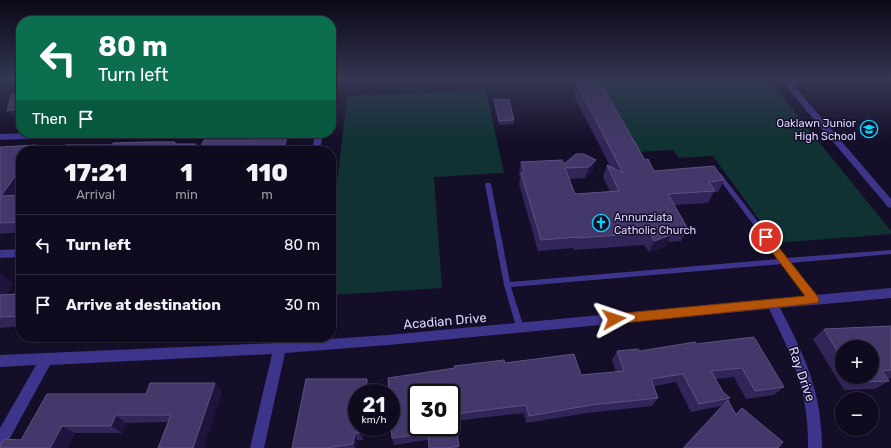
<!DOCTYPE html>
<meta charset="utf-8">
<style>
body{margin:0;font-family:Rubik,sans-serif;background:#1d182b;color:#f1f3f6;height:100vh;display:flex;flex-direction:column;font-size:15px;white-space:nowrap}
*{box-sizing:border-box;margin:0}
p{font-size:13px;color:#9b9aa4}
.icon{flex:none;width:22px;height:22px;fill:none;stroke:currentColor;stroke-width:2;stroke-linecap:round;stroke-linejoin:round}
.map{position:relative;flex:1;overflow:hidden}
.details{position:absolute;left:16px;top:146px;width:320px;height:196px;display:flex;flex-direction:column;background:#0f0a1e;border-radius:16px;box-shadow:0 1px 3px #0004,0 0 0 1px #2f2b3c}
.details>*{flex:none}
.banner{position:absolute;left:16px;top:16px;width:320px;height:122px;border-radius:16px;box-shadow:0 1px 3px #0004,0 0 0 1px #2f2b3c;background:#0b6e4f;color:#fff;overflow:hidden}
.controls{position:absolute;left:835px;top:340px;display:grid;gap:8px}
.controls a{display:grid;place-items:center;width:44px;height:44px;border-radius:50%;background:#0f0a1e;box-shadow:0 1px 3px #0004,0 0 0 1px #2f2b3c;font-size:20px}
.speed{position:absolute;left:348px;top:384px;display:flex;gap:8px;font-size:20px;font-weight:700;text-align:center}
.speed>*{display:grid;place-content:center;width:52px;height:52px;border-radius:50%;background:#0f0a1e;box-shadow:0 1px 3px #0004,0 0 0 1px #2f2b3c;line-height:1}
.speed small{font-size:10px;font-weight:400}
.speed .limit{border:2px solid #111;border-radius:6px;background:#fff;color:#111}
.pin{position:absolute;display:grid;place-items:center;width:34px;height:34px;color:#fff;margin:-17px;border:2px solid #fff;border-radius:50%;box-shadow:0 1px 4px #0007}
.me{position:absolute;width:44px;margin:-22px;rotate:85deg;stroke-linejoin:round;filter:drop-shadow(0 0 3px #0008)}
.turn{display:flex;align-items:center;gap:14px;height:84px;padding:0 16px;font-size:18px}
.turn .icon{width:52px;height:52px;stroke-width:2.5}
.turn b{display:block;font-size:28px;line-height:34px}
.then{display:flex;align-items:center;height:38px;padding:0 16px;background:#0003;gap:8px;font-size:15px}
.eta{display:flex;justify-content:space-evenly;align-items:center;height:68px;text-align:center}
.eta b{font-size:24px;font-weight:800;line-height:28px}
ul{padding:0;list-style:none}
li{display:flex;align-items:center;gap:12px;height:60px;padding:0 16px;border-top:1px solid #2f2b3c}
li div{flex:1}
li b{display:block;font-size:15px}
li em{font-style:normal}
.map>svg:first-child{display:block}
.green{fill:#103233}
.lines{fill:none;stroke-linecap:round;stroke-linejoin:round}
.lane{fill:#3d358b;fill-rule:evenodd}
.street{fill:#3d358b;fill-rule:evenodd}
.wall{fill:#322558;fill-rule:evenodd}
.shaded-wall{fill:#1e143d}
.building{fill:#44386a;stroke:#5c5181;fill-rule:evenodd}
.route{fill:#b45309;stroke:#753606}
.labels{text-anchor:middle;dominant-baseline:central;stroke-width:3;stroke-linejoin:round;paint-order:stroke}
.poi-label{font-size:11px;fill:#dcd5ff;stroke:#140e28;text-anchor:end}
.near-street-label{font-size:13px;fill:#dcd5ff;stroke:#140e28}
</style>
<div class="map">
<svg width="891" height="448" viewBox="0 0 891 448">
<rect width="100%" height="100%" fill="#140e28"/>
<g class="green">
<path d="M686,79H768L891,231V234L776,243L713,156L679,158L673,150L633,152L594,82Z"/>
<path d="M486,90L504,173L434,177L442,288L331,295V237L347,96Z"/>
</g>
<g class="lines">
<g class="lane">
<path d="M806,79H837L835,80L786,82L784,81L786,80Z"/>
<path d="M719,173L721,174L786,258L891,250V254L790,263L816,298L817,300L816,302L814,303L812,302L783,264L511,287L524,328L523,330L520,331L517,330L504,285L485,184L486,183H490L491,184L510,282L779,259L717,176L716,175L717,174Z"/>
</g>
<g class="street">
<path d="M780,79H788L891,199V208L888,207Z"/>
<path d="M32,133H95L91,136L0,140V134Z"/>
<path d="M315,133H323L320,151H312Z"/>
<path d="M21,249V257L0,258V250Z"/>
<path d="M891,288V298L780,308C805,356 822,393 822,448H808C809,393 793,357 769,309L388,345L285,353L264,448H250L272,354L50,365L5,447L0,448V428L36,365L0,367V355L252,344L275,343L276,337H288L287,342L388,335Z"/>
</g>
</g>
<g class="wall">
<path d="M585,79H598L645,160L654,171L724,180L718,192H714L708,203L674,205L688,229L681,241L668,242L665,247L649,252L644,245L574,250L573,248L538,251L519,184L520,178L519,174L521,162L564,164L584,154L593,171L585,178L569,179L575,194L610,192L603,177L607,165L610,166L573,94L576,82H585Z"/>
<path d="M494,99L514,120V124L499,125L494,103Z"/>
<path d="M175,142L176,144L199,150L289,147L288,151H21V190L17,195H21V232L0,234V147L41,150Z"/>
<path d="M0,274L13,284L6,295L17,294L21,288V326L0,328Z"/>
<path d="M891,326V378L887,379L889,381L875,389L844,390L813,339L824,329ZM842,347L872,377H842Z"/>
<path d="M696,344L784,387L774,395L746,399L734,377L716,379L723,392L730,398L728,401L735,414L742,408L778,448H682L721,406L691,412L676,382L654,386L658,398L652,406L587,413L526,423L524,413L455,421L459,448H429L428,440L394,445L392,438L454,368V366L505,363L581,375L616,372L612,360L617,351H640Z"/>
<path d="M370,388L357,427H365L363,440H357L356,448H292Z"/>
<path d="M222,392L168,422L126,423L122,433H75L67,448H0L146,394Z"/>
</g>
<g class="shaded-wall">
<path d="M21,108V116L12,118L7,111Z"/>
<path d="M287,137L289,147L288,151H282Z"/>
<path d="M196,144L199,151H192Z"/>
<path d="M36,145L41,151H32Z"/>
<path d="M596,160L593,171L585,178L589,167Z"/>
<path d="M18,172L21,175V190L10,206L1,196Z"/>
<path d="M671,235L665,247L649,252L654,241Z"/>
<path d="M2,274L13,284L0,303V277Z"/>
<path d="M367,379L370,388L369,393H366Z"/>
<path d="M215,383L222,392L204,448H193Z"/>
<path d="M116,415L126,423L122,433L111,426Z"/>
<path d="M62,426L75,433L67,448H50Z"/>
<path d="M361,427H365L363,440L360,433Z"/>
<path d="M355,433L357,440L356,448H355L353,444Z"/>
</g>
<g class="building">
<path d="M586,79H598L645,160L648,159L654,171L714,166L724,180L709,182L715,191L668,194L688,229L669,231L671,235L654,241L650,233L577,238V237L541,240L521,173L524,172L521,162L562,160L564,164L576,154H584L596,160L589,167L565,168L575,194L619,191L607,165L623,173L576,82H587Z"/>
<path d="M21,93V108L7,111L11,95Z"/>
<path d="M494,99H509L514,120L499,121Z"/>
<path d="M252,137H287L282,151H199L204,140H251Z"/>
<path d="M148,142H175L174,144H196L192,151H21V171L18,172L1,196L21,195V222L0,223V147L36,145L32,151L63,148L65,145H112L113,143Z"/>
<path d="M21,288V316L0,317V295L17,294Z"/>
<path d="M891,326V370L882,371L889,381L856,382L853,377H872V347H842V359L824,329Z"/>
<path d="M754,337L784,387L755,391L742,368L711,371L723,392L730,398L699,404L683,374L651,379L658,398L591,405L529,416L526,405L454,414L459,446L448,448H429L428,433L392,438L391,424V393H389L388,378L455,368L454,366L504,360L505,363L574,354L581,375L624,371L617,351L638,349L640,351L695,342L696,344ZM417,393H451V427H417Z"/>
<path d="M306,379H367L366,393H357V427H361L360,433H355L353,444L327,448H292Z"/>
<path d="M150,383H215L193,448H158L171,415H116L111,426H62L50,448H0V446L4,439L21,440L47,394H146Z"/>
<path d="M728,400L736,415L742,408L783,442L778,448H684Z"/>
</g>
<linearGradient id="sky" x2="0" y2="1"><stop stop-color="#0b0816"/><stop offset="0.56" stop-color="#343653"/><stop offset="1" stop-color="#343653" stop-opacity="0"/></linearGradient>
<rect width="891" height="142" fill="url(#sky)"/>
<path class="route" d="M766,234L769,235L818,297L819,300L818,303L614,324L611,322L609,319L611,316L614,314L805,296L763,240V235Z"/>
<defs>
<symbol id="school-ring" viewBox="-11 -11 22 22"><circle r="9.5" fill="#140e28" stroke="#01d6ff" stroke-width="1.5"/><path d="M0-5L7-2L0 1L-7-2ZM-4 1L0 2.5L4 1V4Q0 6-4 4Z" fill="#01d6ff"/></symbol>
<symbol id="church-ring" viewBox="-11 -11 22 22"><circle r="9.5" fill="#140e28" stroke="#01d6ff" stroke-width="1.5"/><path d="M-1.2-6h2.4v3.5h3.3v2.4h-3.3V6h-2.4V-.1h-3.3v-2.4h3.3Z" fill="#01d6ff"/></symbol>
</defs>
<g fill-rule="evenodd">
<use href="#school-ring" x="859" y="119" width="20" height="20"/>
<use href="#church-ring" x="591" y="213" width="20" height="20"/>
</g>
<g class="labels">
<g class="poi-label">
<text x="856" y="123">Oaklawn Junior<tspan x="856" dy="13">High School</tspan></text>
<text x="614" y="217" text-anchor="start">Annunziata<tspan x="614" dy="13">Catholic Church</tspan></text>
</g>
<g class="near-street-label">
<text transform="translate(445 321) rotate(-5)">Acadian Drive</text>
<text transform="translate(802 374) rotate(71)">Ray Drive</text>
</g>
</g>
</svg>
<div class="controls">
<a>+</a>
<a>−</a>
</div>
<div class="speed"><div>21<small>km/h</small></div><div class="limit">30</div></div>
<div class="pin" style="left:766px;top:237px;background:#d93025"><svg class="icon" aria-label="arrive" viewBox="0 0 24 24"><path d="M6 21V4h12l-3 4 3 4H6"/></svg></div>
<svg class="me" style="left:614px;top:319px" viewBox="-20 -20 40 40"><path d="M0-17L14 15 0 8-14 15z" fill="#b45309" stroke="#fff" stroke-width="4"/></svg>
<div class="banner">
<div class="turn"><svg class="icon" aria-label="left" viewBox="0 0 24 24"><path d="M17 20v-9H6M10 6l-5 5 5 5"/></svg><div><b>80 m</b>Turn left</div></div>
<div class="then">Then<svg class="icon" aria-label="arrive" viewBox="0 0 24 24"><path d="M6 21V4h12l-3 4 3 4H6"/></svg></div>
</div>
<section class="details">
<div class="eta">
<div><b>17:21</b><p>Arrival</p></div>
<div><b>1</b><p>min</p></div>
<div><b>110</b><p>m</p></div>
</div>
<ul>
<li><svg class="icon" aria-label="left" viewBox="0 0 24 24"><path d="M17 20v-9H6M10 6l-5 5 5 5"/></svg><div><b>Turn left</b></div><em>80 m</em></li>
<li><svg class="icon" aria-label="arrive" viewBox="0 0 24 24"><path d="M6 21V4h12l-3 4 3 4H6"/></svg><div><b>Arrive at destination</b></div><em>30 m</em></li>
</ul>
</section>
</div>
